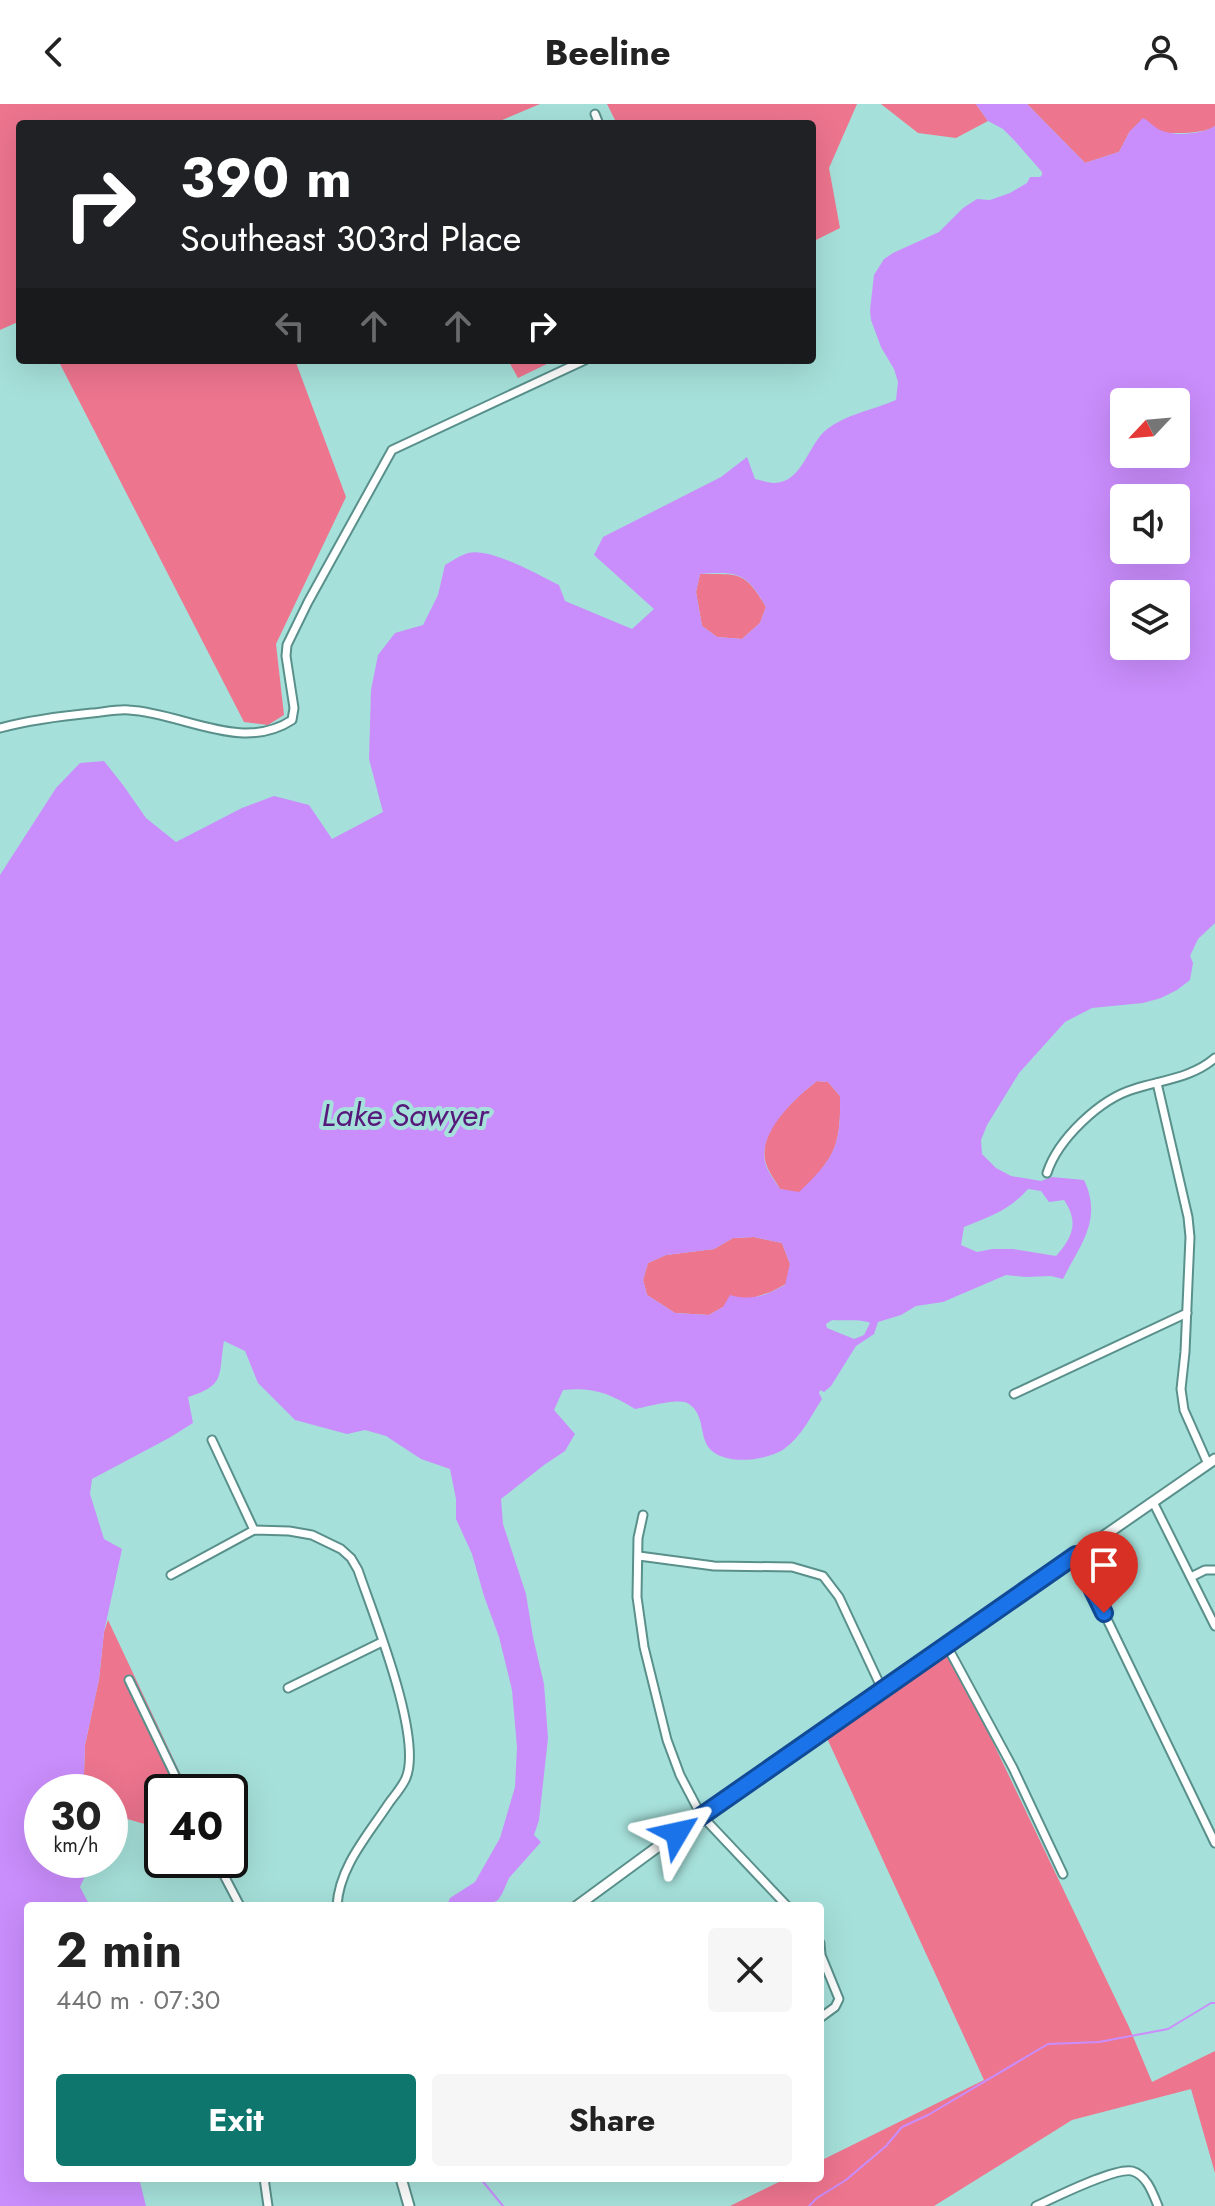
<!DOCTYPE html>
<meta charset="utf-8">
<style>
body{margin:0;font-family:Jost,sans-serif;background:#f6f6f6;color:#222;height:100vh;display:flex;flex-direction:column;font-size:30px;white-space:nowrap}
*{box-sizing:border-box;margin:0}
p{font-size:26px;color:#767676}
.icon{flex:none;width:44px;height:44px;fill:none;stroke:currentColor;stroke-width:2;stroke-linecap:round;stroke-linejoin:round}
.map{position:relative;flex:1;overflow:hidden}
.panel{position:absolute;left:24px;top:1798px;width:800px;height:280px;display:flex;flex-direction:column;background:#fff;border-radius:8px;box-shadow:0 8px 32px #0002}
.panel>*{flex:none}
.guide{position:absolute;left:16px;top:16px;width:800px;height:244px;border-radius:8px;box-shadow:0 8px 32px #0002;background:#202124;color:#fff;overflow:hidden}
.needle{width:52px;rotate:244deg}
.tools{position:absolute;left:1110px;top:284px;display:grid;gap:16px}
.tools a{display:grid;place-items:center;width:80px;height:80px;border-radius:8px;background:#fff;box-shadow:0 8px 32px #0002;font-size:40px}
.speed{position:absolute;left:24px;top:1670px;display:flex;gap:16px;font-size:40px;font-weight:700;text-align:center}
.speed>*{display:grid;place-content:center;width:104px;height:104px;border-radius:50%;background:#fff;box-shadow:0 8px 32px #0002;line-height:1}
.speed small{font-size:20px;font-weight:400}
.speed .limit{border:4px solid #111;border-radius:12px;background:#fff;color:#111}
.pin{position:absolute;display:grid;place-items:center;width:68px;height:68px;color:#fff;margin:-82px -34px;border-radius:50% 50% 50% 0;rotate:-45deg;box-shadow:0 0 8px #0007}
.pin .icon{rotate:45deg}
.me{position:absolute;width:88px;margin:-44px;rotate:54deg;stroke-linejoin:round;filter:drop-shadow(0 0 6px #0008)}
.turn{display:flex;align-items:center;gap:28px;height:168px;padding:0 32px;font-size:36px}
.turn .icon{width:104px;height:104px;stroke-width:2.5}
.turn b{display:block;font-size:56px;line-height:68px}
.lanes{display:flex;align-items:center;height:76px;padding:0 32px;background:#0003;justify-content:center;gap:40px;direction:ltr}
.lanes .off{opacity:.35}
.round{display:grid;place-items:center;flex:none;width:84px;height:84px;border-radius:8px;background:#f6f6f6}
.overview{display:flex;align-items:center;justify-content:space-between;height:136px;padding:0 32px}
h1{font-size:48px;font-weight:700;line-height:60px}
.action{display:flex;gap:16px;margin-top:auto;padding:16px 32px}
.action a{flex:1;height:92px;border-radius:8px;background:#0f766e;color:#fff;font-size:32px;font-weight:700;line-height:92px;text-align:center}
.action a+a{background:#f6f6f6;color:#222}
header{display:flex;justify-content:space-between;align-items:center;height:104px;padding:0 32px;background:#fff;font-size:36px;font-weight:700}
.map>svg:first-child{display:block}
.green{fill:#ed758e}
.water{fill:#ca8dfc;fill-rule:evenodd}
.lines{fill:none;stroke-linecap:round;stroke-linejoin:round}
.stream{stroke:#ca8dfc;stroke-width:2}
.minor-casing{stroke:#59908b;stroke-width:11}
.tertiary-casing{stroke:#59908b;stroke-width:13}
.minor{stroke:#fff;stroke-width:7}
.tertiary{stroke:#fff;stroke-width:9}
.route-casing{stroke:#114b97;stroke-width:20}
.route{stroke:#1a73e8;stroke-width:14}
.labels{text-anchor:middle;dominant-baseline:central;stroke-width:8;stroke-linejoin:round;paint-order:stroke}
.water-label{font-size:32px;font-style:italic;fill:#56197b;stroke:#a6e0da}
</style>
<header><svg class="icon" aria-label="back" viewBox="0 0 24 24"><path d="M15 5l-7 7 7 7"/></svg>Beeline<svg class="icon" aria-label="person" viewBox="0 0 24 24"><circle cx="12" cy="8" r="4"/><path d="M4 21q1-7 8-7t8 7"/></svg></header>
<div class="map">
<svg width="1215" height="2102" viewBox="0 0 1215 2102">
<rect width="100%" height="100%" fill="#a6e0da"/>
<g class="green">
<path d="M0,0H540L493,20H20V217L0,226Z"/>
<path d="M607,0H857L829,64L840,124L812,138V20H617Z"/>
<path d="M881,0H976L988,17L956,34L918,29Z"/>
<path d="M1027,0H1215V22C1198,34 1152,27 1130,27L1119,48L1085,59Z"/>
<path d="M58,256H295L346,393L276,540L284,611L268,621L244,618Z"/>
<path d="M508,256H555L518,274Z"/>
<path d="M700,470C740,470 745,467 766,503L760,519L742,535L717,533L702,522L696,488Z"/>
<path d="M817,977L828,978L840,992C841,1042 835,1054 799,1089L780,1085C775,1076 767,1066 765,1056C759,1026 796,993 817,977Z"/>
<path d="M754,1133L782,1139L790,1160L786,1180L771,1188L723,1203L709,1211L675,1209L647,1191L643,1176L648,1159L666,1151L714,1145L733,1134Z"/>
<path d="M108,1516L189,1688H162V1725L110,1710V1688H92L84,1670L85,1641L99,1575L104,1528Z"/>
<path d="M947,1542L1129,1923L1152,1978L1215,1947V2069L1191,1985L1072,2016L934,2102H730L787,2074H820V2057L984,1976L826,1632L882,1585Z"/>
</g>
<path class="water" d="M976,0H1027L1085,59L1119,48L1130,27L1143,14C1149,17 1155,24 1160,26C1175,33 1203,30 1215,22V819L1198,835L1190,852L1193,859L1190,876L1177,886L1161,894L1143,899L1092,904L1065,918L1019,969L987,1021L981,1036L982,1050L996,1064L1011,1072L1041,1077L1052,1073L1084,1076C1103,1116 1080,1141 1063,1175L1051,1172L1026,1173L1006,1171L943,1198L916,1202L901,1211L878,1218L874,1230L856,1242L831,1282L824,1288L820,1286L819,1289L822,1295C811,1312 801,1333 784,1345C766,1357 724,1362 709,1344C699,1331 705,1311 689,1300C680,1293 647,1303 635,1305C609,1289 593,1283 563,1286L554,1306L575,1330L565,1347L544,1361L501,1395L503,1420L526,1490L533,1533L544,1580L548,1634L539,1716L534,1731L541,1738L509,1774L502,1790L498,1796L486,1802H447L450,1794L475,1778L500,1734L515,1683L517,1643L512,1586L499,1533L484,1492L472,1450L456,1415V1395L450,1365L421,1355L386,1332L365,1326L347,1330L295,1316L258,1279L245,1247L224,1237C218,1273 226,1281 188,1293L193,1319L169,1334L92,1375L90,1390L104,1435L122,1445L104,1528L99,1575L85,1641L84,1670L92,1688H42V1756H92L80,1783L90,1802H28V2074H139L146,2102H0V771L56,684L80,659L104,657L123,681L146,714L176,738L242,704L274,692L309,701L332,735L383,708L369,655L371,586L378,551L395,529L423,521L438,491L445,461C452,457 461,451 468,449C490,443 539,471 559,481L565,497L632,525L654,505L594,451L603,433L721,373L747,353L755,375C761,376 768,379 774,379C802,379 808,341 826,326C846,310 873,306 896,296L898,278L894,265L881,243L871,216L870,206L874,171L884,155L893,149L939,128L963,104L977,95L990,96L1010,89L1027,79L1030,73H1040L1042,71V68L1014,36L1003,25L988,17ZM1124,298H1176V350H1124ZM1124,394H1176V446H1124ZM700,470C738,467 747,469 766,503L760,519L742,535L717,533L702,522L696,488ZM1124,490H1176V542H1124ZM817,977L828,978L840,992C841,1042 835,1054 799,1088L780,1085C775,1077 767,1067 765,1058C758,1028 796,993 817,977ZM1028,1085L1041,1087L1049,1098L1064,1096C1079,1118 1073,1133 1056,1152L1013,1145H992L977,1148L961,1141L964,1123C989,1113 1010,1106 1028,1085ZM754,1133L782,1139L790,1160L785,1181C765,1192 752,1197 730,1191L723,1203L709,1211L675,1209L647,1191L643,1176L648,1159L666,1151L714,1145L733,1134ZM832,1216C843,1217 863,1215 870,1219L864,1231L854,1235L827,1224L826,1220Z"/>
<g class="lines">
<g class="stream">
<path d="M480,2074L503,2102"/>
<path d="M809,2102L817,2094L846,2076L886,2042L902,2023L928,2011L1048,1940L1099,1938L1168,1925L1211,1899H1215"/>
</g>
<defs>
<g id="minor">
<path d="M595,10L599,20"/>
<path d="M0,624C30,616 61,612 92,609C104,608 117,605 129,606C183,609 242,649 292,616L294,604L286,552L287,541L308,498L392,346L585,256"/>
<path d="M1157,979L1188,1113L1190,1133L1185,1248L1181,1285L1184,1306L1208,1360"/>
<path d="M1047,1069C1058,1035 1100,995 1134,985C1162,976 1192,974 1215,954"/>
<path d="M1014,1290L1187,1209"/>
<path d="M212,1336L254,1426"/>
<path d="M1153,1398L1215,1522"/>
<path d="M643,1411L638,1434L637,1493L644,1543L667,1636L680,1671L701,1711L787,1802"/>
<path d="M1076,1451L1215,1739"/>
<path d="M639,1452L714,1462L792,1463L823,1472L839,1493L882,1585"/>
<path d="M171,1471L254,1426L289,1427L312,1431L341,1445L351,1454L358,1466C373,1510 423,1633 406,1674C402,1683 395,1691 389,1699C368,1731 339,1763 337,1802"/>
<path d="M1191,1473L1205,1466H1215"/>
<path d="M947,1542L1013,1664L1063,1770"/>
<path d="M129,1576L183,1688"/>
<path d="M288,1584L382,1538"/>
<path d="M216,1756L240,1802"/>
<path d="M820,1839L821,1851L839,1895L835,1903L820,1914"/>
<path d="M264,2074L268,2102"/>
<path d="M1036,2102C1054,2094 1115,2063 1132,2067C1147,2071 1153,2090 1158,2102"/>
</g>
<g id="tertiary">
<path d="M577,1802L701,1711L1215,1355"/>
<path d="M401,2074L409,2102"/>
</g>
</defs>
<use href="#minor" class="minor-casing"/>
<use href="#tertiary" class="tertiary-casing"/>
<use href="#minor" class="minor"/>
<use href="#tertiary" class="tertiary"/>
</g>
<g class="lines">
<defs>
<path id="route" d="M677,1729L1076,1451L1104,1509"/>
</defs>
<use href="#route" class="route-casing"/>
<use href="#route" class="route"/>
</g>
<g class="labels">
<g class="water-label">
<text x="405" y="1011">Lake Sawyer</text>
</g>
</g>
</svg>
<div class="tools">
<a><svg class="needle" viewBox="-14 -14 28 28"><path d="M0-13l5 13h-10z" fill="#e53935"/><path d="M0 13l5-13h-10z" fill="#767676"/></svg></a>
<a><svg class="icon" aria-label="sound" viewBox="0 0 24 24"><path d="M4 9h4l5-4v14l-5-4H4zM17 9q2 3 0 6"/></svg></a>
<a><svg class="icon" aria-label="layers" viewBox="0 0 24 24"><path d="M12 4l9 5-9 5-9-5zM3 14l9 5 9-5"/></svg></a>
</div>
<div class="speed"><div>30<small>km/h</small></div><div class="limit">40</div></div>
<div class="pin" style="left:1104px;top:1509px;background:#d93025"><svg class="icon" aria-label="arrive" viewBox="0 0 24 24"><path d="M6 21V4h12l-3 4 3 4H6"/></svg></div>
<svg class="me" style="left:677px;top:1729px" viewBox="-20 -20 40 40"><path d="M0-17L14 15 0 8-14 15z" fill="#1a73e8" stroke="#fff" stroke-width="4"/></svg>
<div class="guide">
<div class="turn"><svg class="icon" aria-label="right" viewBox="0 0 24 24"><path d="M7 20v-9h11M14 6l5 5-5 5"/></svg><div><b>390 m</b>Southeast 303rd Place</div></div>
<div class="lanes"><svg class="icon off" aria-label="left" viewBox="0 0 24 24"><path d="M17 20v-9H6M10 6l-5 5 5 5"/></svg><svg class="icon off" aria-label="ahead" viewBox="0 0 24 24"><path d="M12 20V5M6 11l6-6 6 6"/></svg><svg class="icon off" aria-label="ahead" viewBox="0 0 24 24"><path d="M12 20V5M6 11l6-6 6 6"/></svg><svg class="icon" aria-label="right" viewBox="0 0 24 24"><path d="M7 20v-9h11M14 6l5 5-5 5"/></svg></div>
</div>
<section class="panel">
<div class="overview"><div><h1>2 min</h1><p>440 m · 07:30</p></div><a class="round"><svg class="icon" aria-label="close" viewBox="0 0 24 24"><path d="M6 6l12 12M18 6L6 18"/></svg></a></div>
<div class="action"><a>Exit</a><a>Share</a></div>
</section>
</div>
